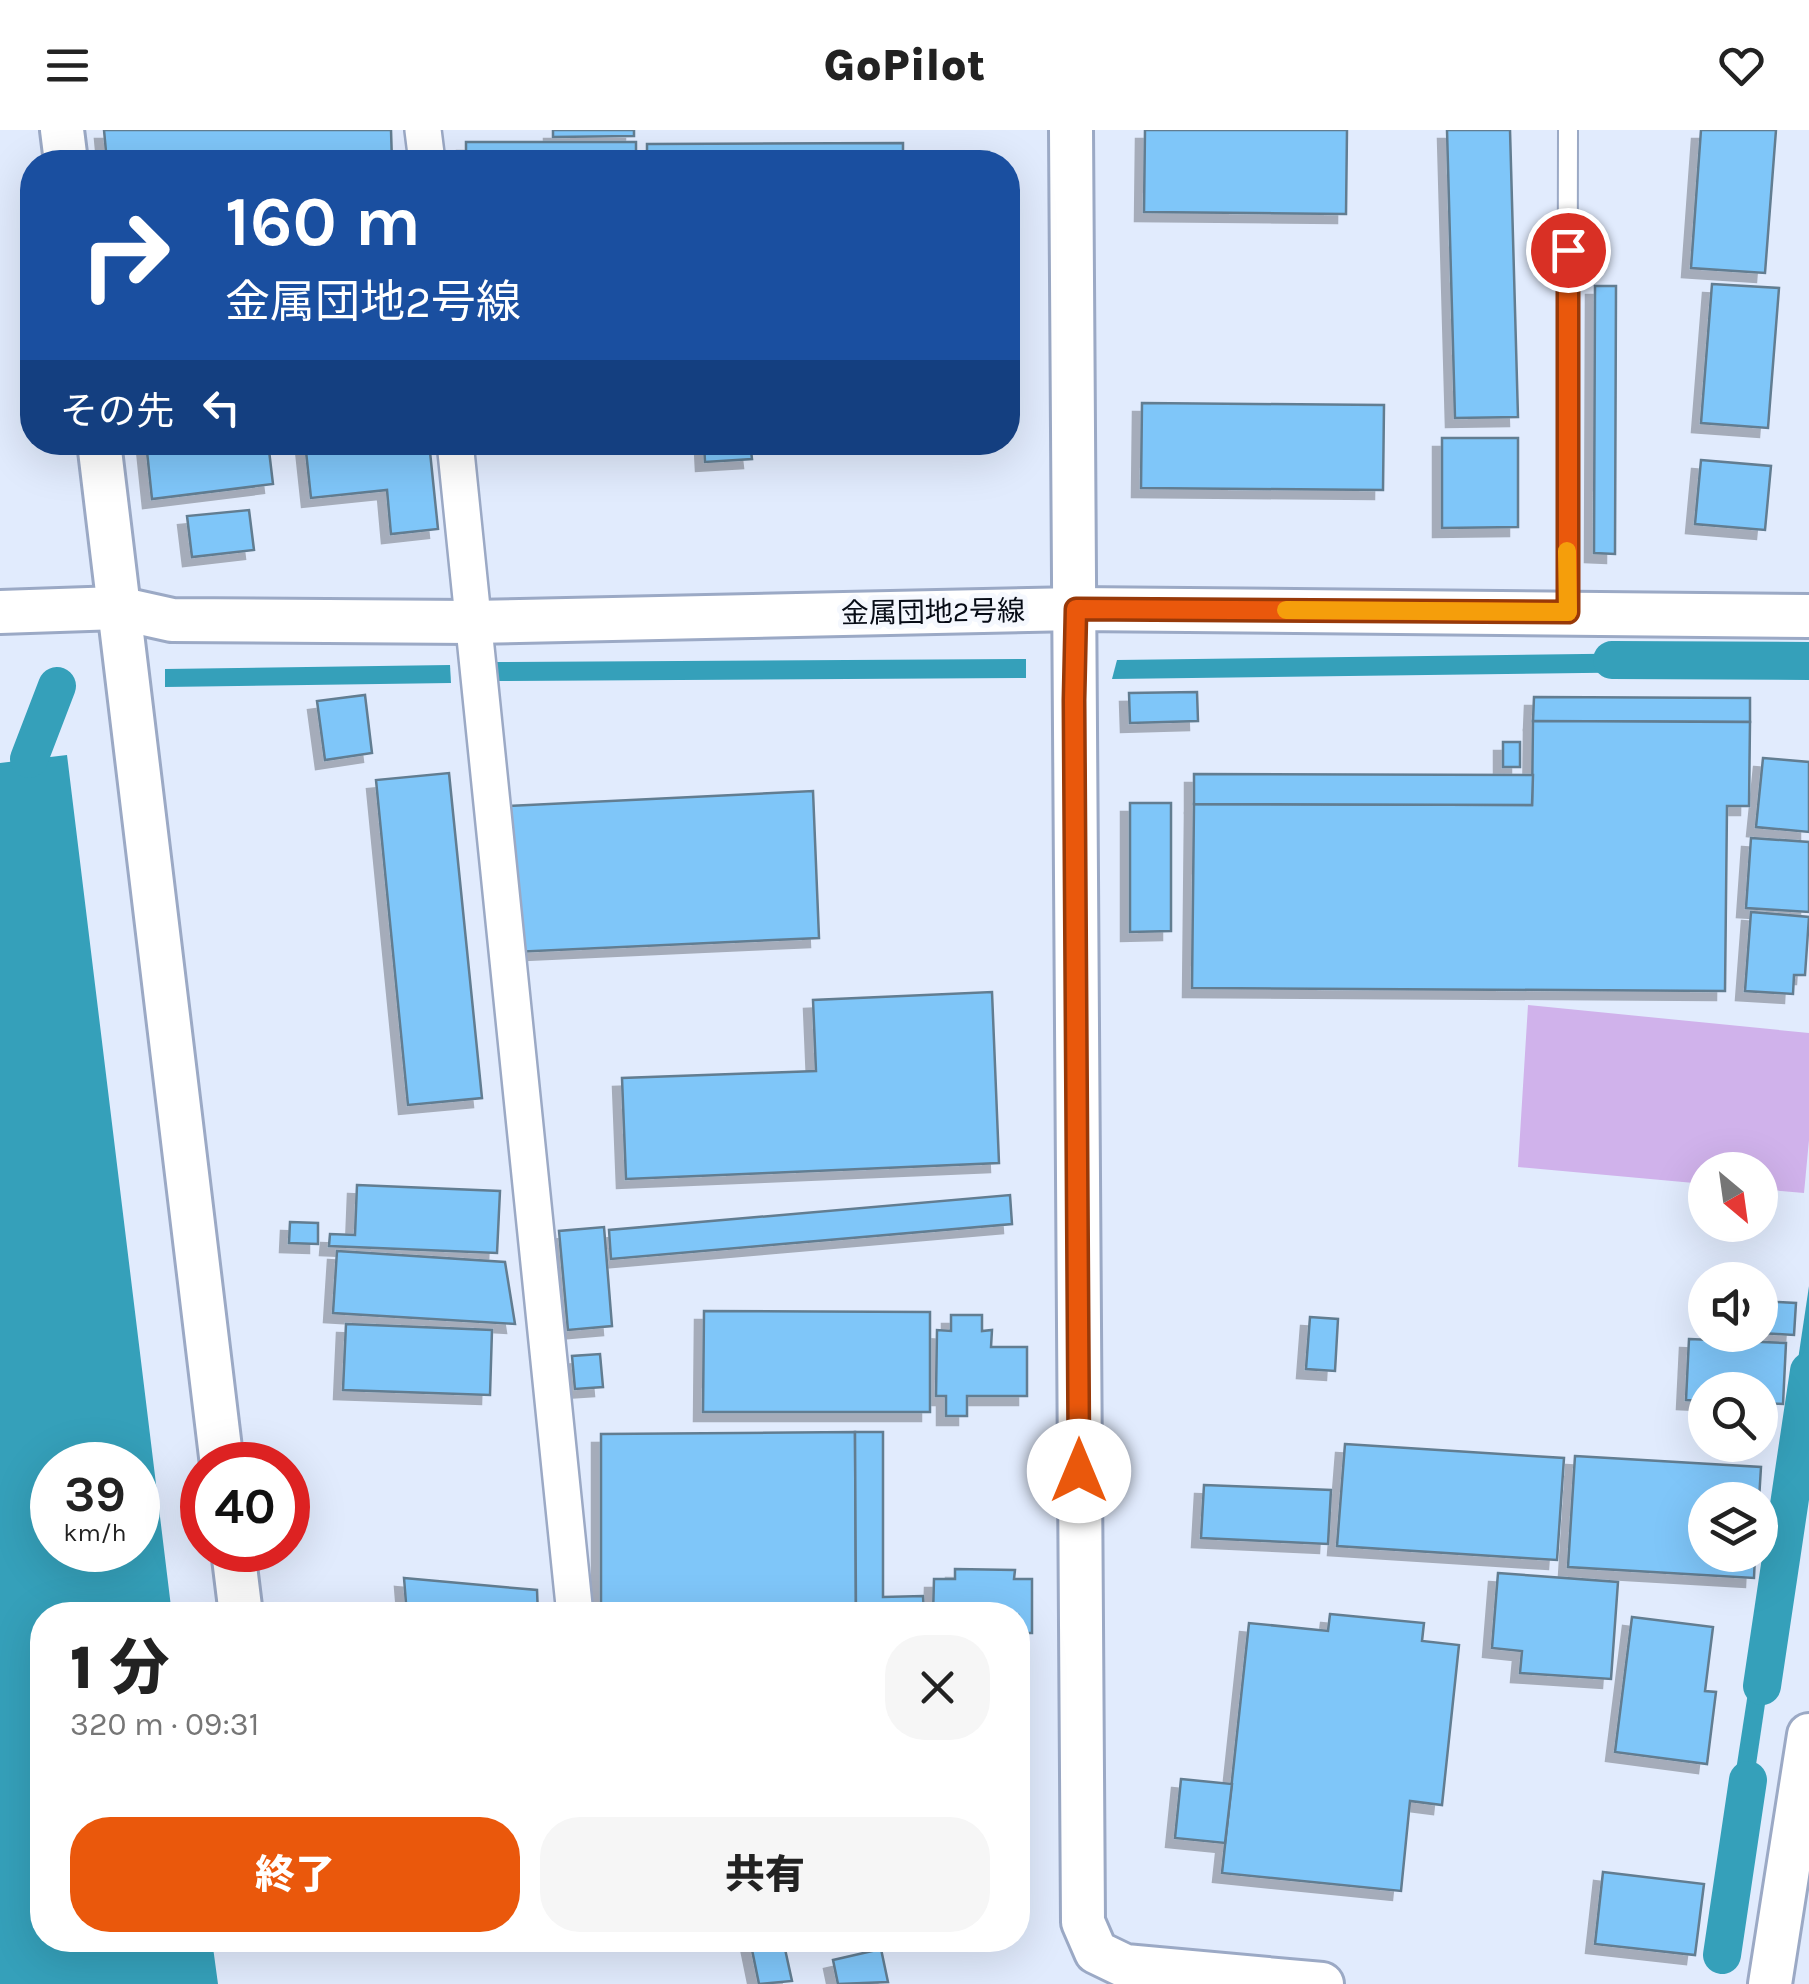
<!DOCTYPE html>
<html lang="ja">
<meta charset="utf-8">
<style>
body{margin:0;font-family:Karla,"Noto Sans JP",sans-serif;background:#f6f6f6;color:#222;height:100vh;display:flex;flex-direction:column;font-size:38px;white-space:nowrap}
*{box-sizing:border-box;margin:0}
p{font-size:32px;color:#767676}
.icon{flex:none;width:55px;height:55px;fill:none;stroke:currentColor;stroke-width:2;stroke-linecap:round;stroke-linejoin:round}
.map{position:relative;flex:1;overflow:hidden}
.sheet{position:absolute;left:30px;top:1472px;width:1000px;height:350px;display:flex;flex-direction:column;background:#fff;border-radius:40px;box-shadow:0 10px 40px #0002}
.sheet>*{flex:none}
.guide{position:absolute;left:20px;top:20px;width:1000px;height:305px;border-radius:40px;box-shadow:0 10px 40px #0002;background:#1a4fa0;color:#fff;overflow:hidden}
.needle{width:65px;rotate:151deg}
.controls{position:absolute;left:1688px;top:1022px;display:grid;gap:20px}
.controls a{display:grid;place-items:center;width:90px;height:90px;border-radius:50%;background:#fff;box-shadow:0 10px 40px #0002;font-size:50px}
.speed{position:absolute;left:30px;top:1312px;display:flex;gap:20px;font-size:50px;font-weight:700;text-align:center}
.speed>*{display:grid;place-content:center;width:130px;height:130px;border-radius:50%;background:#fff;box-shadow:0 10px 40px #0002;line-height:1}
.speed small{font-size:25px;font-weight:400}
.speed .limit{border:15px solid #d22;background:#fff;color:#111}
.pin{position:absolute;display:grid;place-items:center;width:85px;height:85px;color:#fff;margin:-42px;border:5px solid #fff;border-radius:50%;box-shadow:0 2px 10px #0007}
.me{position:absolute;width:110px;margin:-55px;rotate:0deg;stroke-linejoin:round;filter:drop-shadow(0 0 8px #0008)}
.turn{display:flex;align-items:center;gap:35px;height:210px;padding:0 40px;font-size:45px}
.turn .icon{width:130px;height:130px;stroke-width:2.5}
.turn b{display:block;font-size:70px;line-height:85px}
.then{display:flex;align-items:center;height:95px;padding:0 40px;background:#0003;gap:20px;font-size:38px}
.round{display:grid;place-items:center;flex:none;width:105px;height:105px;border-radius:40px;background:#f6f6f6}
.summary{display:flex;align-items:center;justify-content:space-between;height:170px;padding:0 40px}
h1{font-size:60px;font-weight:800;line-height:75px}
.button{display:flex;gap:20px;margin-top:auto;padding:20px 40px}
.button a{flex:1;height:115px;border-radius:40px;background:#ea580c;color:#fff;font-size:40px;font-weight:800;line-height:115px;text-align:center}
.button a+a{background:#f6f6f6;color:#222}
header{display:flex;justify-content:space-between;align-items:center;height:130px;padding:0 40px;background:#fff;font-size:45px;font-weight:800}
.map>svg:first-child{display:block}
.green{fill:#d0b2eb}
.water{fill:#35a0ba;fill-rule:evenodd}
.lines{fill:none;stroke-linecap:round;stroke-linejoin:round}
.canal{stroke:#35a0ba;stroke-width:38}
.building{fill:#7fc6f9;stroke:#627d91;stroke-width:2.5;filter:url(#shadow)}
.service-casing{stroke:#9ba9c5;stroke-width:22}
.minor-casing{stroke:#9ba9c5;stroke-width:40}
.tertiary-casing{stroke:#9ba9c5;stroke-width:48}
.service{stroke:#fff;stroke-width:18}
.minor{stroke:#fff;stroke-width:35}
.tertiary{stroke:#fff;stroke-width:42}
.route-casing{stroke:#983908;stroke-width:25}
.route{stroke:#ea580c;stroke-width:18}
.slow{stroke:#f59e0b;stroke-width:18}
.labels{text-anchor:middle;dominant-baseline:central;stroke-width:10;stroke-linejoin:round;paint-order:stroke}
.street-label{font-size:28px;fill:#070c16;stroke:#f5f8fe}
</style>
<header><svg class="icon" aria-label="menu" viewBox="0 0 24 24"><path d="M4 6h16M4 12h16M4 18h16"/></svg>GoPilot<svg class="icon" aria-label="heart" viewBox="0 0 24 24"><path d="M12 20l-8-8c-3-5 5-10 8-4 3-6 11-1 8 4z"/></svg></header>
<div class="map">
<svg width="1809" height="1854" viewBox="0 0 1809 1854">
<defs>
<filter id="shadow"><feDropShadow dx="-9" dy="9" stdDeviation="0" flood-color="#0004"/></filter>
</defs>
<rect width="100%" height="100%" fill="#e1ebfd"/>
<path class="green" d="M1528,875L1809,903V1010L1804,1063L1760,1059V1040H1705V1054L1518,1037Z"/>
<g class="water">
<path d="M1689,522L1809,523V543L1689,542Z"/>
<path d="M1663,523V542L1112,549L1117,530Z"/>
<path d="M1026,529V548L496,551V532Z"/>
<path d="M450,535L451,553L165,557V539Z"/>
<path d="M67,625L172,1485H42V1810H212L218,1854H0V633ZM138,1335V1420H52V1335Z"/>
<path d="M1809,1156V1288L1808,1293L1789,1290Z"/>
<path d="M1780,1336L1799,1339L1783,1461L1765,1459Z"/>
<path d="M1757,1504L1775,1507L1746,1702L1727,1699Z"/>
<path d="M1716,1752L1737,1753L1729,1823L1708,1821Z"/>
</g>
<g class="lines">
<g class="canal">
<path d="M1612,530L1809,531"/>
<path d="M29,629L57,556"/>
<path d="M1762,1556L1809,1241"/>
<path d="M1722,1825L1748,1650"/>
</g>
</g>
<g class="building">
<path d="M104,0H391L392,32H107Z"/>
<path d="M553,0H634V6L553,7Z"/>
<path d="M1145,0H1347L1346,84L1144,82Z"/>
<path d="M1447,0H1510L1518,287L1455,288Z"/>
<path d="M1701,0H1776L1765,143L1691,138Z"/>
<rect x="466" y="12" width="170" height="20"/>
<path d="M903,13V32H647V14Z"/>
<rect x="932" y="22" width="57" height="10"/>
<path d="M1712,154L1779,158L1768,298L1701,293Z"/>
<path d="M1595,156H1616L1615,424L1594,423Z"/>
<path d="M1142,273L1384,275L1383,360L1141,358Z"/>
<path d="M1442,308H1518V397L1442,398Z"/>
<path d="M146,312H268L273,354L152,369Z"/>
<path d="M305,312H429L438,399L391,404L387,360L311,368Z"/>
<path d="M704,312H750L752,329L705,332Z"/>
<path d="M1701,330L1771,336L1765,400L1695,394Z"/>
<path d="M249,380L254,420L192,427L187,386Z"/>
<path d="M1197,562L1198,591L1130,593L1129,563Z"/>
<path d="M365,565L372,623L325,630L317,571Z"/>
<path d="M1534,567L1750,568V592L1533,591Z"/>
<path d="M1533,591L1750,592L1749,676H1727L1725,861L1192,858L1194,674L1532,675Z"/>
<rect x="1503" y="612" width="17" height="25"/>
<path d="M1763,628L1809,632V702L1756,697Z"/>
<path d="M449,643L482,968L408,975L376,650Z"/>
<path d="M1194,644L1533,645L1532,675L1194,674Z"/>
<path d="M813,661L819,808L513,822L507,676Z"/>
<path d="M1130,673H1171V801L1130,802Z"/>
<path d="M1751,708L1809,712V782L1746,778Z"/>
<path d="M1751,782L1809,787L1805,845H1794L1793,864L1745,861Z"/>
<path d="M992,862L999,1033L626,1049L622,948L816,941L813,870Z"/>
<path d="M357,1055L500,1061L497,1123L329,1116L330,1104L355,1105Z"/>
<path d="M1010,1065L1012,1094L611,1129L609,1100Z"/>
<path d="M290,1092L318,1093V1114L289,1113Z"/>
<path d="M604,1097L612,1196L568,1200L559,1101Z"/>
<path d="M337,1121L505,1132L515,1194L333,1183Z"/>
<path d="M1760,1171L1796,1173L1794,1205L1760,1203Z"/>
<path d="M704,1181L930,1182V1282H703Z"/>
<path d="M951,1185H982V1201L992,1200L991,1217H1027V1266H967V1286H946V1266H936L937,1200L951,1201Z"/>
<path d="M1310,1187L1338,1189L1335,1241L1306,1239Z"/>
<path d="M346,1194L492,1200L490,1265L343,1260Z"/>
<path d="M1689,1209L1786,1213L1783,1274L1760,1273V1260H1705V1271L1686,1270Z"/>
<path d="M600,1224L603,1257L575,1259L572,1226Z"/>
<path d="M855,1302L856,1485H601V1304Z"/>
<path d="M855,1302H883V1467L923,1466L924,1485H856Z"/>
<path d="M1345,1314L1564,1328L1557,1430L1337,1416Z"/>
<path d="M1575,1326L1761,1337L1759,1370H1705V1425H1755L1754,1448L1568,1437Z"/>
<path d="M1204,1355L1331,1360L1328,1414L1201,1408Z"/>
<path d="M955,1439L1015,1440L1014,1449H1032V1503H1018V1485H933L934,1449H955Z"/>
<path d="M1498,1443L1618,1452L1611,1549L1520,1543L1522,1521L1492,1518Z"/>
<path d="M404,1448L537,1460L538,1485H407Z"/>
<path d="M1330,1484L1424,1493L1422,1511L1459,1515L1442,1675L1410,1671L1401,1761L1222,1743L1249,1493L1328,1501Z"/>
<path d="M1632,1487L1713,1497L1705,1561L1716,1562L1707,1634L1615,1622Z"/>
<path d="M1181,1649L1232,1654L1225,1713L1175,1708Z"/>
<path d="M1603,1742L1704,1754L1695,1825L1595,1814Z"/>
<path d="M750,1810H783L792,1851L759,1854Z"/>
<path d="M881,1819L888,1852L838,1854L833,1830Z"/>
</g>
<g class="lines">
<defs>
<path id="service" d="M1567,482L1568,0"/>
<g id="minor">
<path d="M423,0L427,32"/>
<path d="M455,312L575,1485"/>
</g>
<g id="tertiary">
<path d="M62,0L66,32"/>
<path d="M1071,0L1083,1792L1096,1822L1125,1836L1322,1854"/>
<path d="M99,312L222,1335"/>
<path d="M0,482L118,478L172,490L472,492L1076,479L1809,486"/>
<path d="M233,1420L241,1485"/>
<path d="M1770,1854L1809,1605"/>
</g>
</defs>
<use href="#service" class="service-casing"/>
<use href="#minor" class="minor-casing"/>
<use href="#tertiary" class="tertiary-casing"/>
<use href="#service" class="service"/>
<use href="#minor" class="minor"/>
<use href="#tertiary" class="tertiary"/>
</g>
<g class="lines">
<defs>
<path id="route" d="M1079,1341L1074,570L1076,479L1568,482V120"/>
</defs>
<use href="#route" class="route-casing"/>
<use href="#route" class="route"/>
<path class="slow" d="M1286,480L1568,482L1567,421"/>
</g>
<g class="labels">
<g class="street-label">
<text transform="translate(933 482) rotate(-1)">金属団地2号線</text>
</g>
</g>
</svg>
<div class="controls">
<a><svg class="needle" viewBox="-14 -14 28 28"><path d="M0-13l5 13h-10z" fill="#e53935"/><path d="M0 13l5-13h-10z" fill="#767676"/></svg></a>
<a><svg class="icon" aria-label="sound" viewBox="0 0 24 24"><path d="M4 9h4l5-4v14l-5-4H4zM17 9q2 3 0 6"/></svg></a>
<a><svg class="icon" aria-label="search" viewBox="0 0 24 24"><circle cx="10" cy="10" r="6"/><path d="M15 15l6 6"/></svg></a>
<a><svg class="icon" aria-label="layers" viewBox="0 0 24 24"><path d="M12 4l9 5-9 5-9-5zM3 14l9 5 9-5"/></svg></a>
</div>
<div class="speed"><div>39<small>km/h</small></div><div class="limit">40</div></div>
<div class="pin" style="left:1568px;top:120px;background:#d93025"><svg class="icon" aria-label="arrive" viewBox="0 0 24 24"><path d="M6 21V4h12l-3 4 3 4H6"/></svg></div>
<svg class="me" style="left:1079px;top:1341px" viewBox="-20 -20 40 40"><circle r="19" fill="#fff"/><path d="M0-13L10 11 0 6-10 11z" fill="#ea580c"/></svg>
<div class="guide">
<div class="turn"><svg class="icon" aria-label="right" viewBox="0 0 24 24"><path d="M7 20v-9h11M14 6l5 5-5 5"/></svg><div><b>160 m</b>金属団地2号線</div></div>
<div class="then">その先<svg class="icon" aria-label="left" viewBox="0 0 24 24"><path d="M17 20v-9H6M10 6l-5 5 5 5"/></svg></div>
</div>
<section class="sheet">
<div class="summary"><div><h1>1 分</h1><p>320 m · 09:31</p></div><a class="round"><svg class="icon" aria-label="close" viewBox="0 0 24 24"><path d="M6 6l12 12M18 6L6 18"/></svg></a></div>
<div class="button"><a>終了</a><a>共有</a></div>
</section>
</div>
